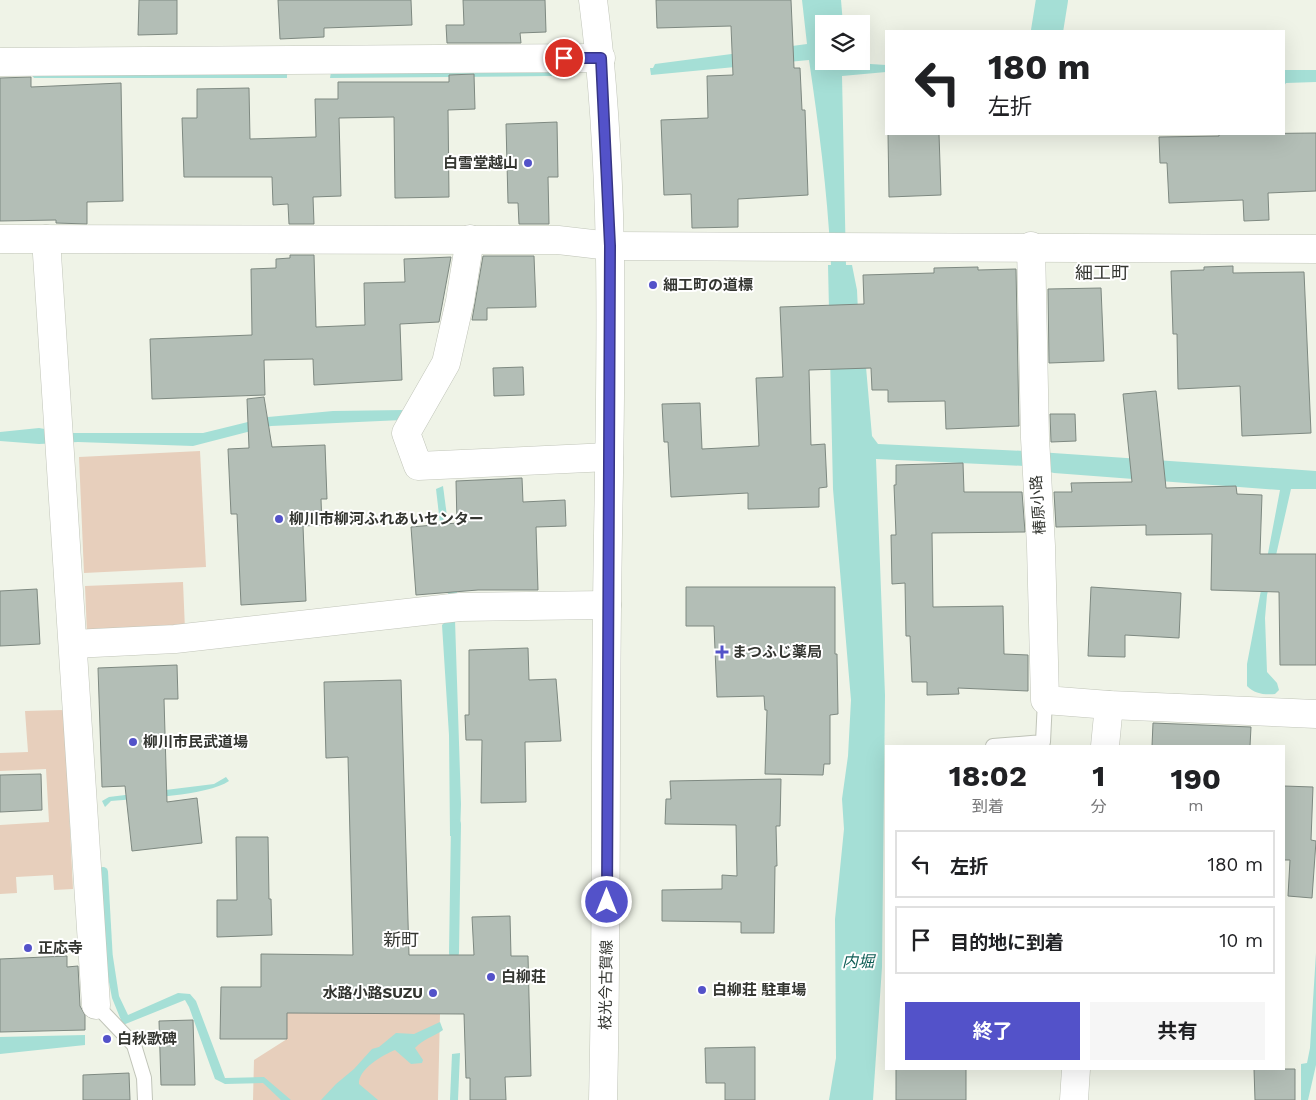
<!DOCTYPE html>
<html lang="ja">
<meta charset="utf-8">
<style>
body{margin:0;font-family:"Work Sans","Noto Sans JP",sans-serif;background:#f6f6f6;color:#202124;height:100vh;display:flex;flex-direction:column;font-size:19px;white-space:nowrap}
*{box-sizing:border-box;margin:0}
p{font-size:16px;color:#757577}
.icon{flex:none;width:28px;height:28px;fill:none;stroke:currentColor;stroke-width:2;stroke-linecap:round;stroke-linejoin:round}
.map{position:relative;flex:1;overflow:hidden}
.drawer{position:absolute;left:885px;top:745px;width:400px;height:325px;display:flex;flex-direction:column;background:#fff;border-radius:0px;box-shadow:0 5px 20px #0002}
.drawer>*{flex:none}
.hud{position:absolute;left:885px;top:30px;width:400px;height:105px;border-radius:0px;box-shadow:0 5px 20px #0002;background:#fff;color:#202124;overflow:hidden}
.controls{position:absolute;left:815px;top:15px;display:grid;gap:10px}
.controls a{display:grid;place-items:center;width:55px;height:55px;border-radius:0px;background:#fff;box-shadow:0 5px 20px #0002;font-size:25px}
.pin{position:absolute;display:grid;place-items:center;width:42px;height:42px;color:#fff;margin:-21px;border:2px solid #fff;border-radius:50%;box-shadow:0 1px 5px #0007}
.me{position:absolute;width:55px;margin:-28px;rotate:0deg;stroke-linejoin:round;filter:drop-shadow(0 0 4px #0008)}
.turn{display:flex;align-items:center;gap:18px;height:105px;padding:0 20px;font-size:22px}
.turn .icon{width:65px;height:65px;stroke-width:2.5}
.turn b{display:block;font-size:35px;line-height:42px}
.eta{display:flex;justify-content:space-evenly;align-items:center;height:85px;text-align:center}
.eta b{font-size:30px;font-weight:700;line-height:35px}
.cta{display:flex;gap:10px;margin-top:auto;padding:10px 20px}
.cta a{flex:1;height:58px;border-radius:0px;background:#5352c9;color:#fff;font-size:20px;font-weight:700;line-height:58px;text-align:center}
.cta a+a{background:#f6f6f6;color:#202124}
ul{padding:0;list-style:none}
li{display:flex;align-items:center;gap:15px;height:68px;margin:0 10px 8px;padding:0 10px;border:2px solid #e0e0e0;border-radius:0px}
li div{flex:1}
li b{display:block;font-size:19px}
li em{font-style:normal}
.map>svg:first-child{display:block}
.green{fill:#e7cfbc}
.water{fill:#a5dfd6}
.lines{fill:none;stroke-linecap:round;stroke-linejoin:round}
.stream{stroke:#a5dfd6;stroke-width:10}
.canal{stroke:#a5dfd6;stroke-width:32}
.building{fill:#b3beb6;stroke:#7e8981}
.lane-casing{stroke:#c1c5b9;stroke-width:16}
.street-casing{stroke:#c1c5b9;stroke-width:29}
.secondary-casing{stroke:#c1c5b9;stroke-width:29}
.lane{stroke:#fff;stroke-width:14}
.street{stroke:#fff;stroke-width:28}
.secondary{stroke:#fff;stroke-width:28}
.route-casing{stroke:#363583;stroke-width:12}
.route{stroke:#5352c9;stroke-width:9}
.poi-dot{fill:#5352c9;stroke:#fff;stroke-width:2}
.labels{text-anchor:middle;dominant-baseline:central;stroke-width:4;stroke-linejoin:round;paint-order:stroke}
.poi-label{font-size:15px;font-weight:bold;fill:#343631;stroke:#fff;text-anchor:start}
.street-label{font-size:15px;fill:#343631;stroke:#fff}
.water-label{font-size:16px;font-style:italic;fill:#0f5e56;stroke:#fff}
.quarter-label{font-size:18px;fill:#343631;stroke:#fff}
</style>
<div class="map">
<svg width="1316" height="1100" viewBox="0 0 1316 1100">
<rect width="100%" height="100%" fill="#eff3e7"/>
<g class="green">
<path d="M200,451L206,567L84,573L79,457Z"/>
<path d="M183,582L185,630L87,634L85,586Z"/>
<path d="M64,710L73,889L54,890L53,875L16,877L17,893L0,894V825L49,822L46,769L0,771V753L28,752L25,711Z"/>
<path d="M287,1013L440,1014L438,1100H253L254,1060L287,1039Z"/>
</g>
<g class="water">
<path d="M802,0H841L843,24H824V61L886,65V72L842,76L846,265H852L857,290L860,355L866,367L872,436L878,444L1024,451L1316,471V489H1291L1267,595L1265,618L1267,672L1277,683L1279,690L1275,694C1264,695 1255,694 1247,686V664L1280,490L1054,473L1024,466L876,459L885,695L882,967L873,1100H829L836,1058L835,919L844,829L842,799L848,756L851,700L833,489L828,265H831C828,196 819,128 809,60L651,75L650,68H653L655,64L807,44Z"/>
<path d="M1041,0H1062L1060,31H1050L1054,4Z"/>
<path d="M553,69L552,76L330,78L331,72Z"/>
<path d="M287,70V78H34L31,74Z"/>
<path d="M1284,74H1295V79L1316,77V82L1286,83L1284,86Z"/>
<path d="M404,410L402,420L271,426L193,446L78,442L39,444L0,441V432L39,428L68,433H203L268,417L333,411Z"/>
<path d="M443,486L458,599L449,601L436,489Z"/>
<path d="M448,619L455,620L461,804L460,836H450L449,735L442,625Z"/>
<path d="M226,777L229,781C207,796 140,798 111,801L105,807L102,801L109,797L214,784Z"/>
<path d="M103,950H110L113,957L119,996L128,1015L178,993L190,994L196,1001L225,1078L264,1077L291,1100H281L263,1083L225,1084L215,1079L189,1007L185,1000L123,1025L112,998Z"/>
<path d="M1316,953V1065L1308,1100H1301V1064L1307,1063L1310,1048Z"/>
<path d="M440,1022L443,1030C433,1037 423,1039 415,1048L423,1060L422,1063L411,1064L395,1050C383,1055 358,1069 359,1084L378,1100H321L336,1084L354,1069L372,1049L379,1047L396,1033L414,1034Z"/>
<path d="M85,1035V1045L0,1054V1037Z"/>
<path d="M460,1053L458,1100H450L452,1054Z"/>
</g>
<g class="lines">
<g class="stream">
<path d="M1284,75H1316"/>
<path d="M103,872L108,961"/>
<path d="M454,953L456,824"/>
</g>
<path class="canal" d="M1047,31L1052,0"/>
</g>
<g class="building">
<path d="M139,0H177V34L138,35Z"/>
<path d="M278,0H411L412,25L324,28V37L280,39Z"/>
<path d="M463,0H545L546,32L520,33L521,43H447L446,25H464Z"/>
<path d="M656,0H791L794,68H800L802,110H805L808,195L738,199V227L692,228L691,194L664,195L661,120L708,118L707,76L733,75L731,26L657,28Z"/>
<path d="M474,74L475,109L448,110L449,197L395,198L394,117L339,118L341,196L313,197L314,224H289L288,204L273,205L272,177H184L182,118H197V89L249,88L250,139L316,137L315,99H338V82H449V75Z"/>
<path d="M31,77V87L121,83L123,201L87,202V224L56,223V220L0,221V78Z"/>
<path d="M557,122L558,177H548L549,224H519L518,203H508L506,124Z"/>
<path d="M1316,133V191L1268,193L1269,220L1244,221L1243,200L1169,203L1167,163H1160L1159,137L1219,136V134Z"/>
<path d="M888,134H939L941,195L889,197Z"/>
<path d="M290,255H314L316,327L365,325L364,283L405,282L404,259L451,257L439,322L400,324L402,380L314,385L313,359L264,360L265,395L152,399L150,339L252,335L251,269L276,268V259L290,258Z"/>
<path d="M483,256H534L536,307L487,308V320H472Z"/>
<path d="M1233,266V273L1304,272L1311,433L1242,436L1240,386L1178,389L1177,334H1173L1171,271L1204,270V267Z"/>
<path d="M978,267V270L1016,269L1019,426L946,429L945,401L888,402V390H872L871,368L809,370L811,445L825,444L827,487L819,488V507L748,509V493L671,497L668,442H664L662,404L700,403L702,449L759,446L756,378L783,377L780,307L864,304L863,275L934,273V268Z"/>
<path d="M1101,288L1104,361L1049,363L1048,289Z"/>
<path d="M523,367L524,395L494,396L493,368Z"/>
<path d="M1156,391L1166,488L1236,486L1237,494L1262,495L1260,554H1316V665H1280L1279,592L1211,590L1212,534L1146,535V525L1056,527L1054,492H1072L1071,483L1132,482L1123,394Z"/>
<path d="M264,397L272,447L325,445L327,499H321L322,525L303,526L306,601L241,605L237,514H231L228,449L249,448L247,399Z"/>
<path d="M1050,414H1075L1076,441L1051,442Z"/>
<path d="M963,463L964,492H1022L1025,532L932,533L933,607L1003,606L1004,654L1028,655V691L958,688L959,694L927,695V682H912L910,636H906L905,583L892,584L891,535H896L894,485H896V465Z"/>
<path d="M522,478L523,502L565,500L566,526L536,527L538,590H478L416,595L411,527L457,523L456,481Z"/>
<path d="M686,587H835V654H837L838,714L830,715V764H824L823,775L765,774L767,710H765L764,696L717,697L714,626H686Z"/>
<path d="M1091,587L1181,593L1179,638L1125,635V657L1088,656Z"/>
<path d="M37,589L40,644L0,646V591Z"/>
<path d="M528,648L529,680L556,679L561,741L525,742L526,802L481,803L482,740H466L465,715H469V650Z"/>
<path d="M177,665L178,699H164L167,802L197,798L202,843L132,851L125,786L102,787L98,668Z"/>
<path d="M401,680L409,955H474L472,917L510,916L511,956H528L531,1076L505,1077L506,1100H470V1078H466L464,1014L287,1013V1039H220L221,987H261V954L353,955L348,757L326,758L324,682Z"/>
<path d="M1153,723L1251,727L1250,746H1152Z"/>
<path d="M41,774L42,810L0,812V775Z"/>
<path d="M781,779L780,826H776L777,866H775L774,933H741V922L662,921V890L722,889V875L737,876L736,825L665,824L666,799H671L670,781Z"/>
<path d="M1284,786L1313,787L1311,840L1316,841L1312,898L1288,896L1290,860H1284Z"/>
<path d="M236,837H268L269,899H271L272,935L217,937V900H237Z"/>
<path d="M67,956V967L78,966L80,1006L85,1015V1030L0,1032V959Z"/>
<path d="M193,1020L195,1085H161L159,1021Z"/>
<path d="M755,1047V1100H725V1083H706L705,1048Z"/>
<rect x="896" y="1069" width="70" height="31"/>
<path d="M1254,1069H1295V1100H1255Z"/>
<path d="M129,1073L130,1100H83V1075Z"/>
</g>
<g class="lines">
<defs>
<g id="lane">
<path d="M993,746L1043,742L1045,700"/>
<path d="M96,1005L134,1045L144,1078L145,1100"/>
</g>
<g id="street">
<path d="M0,62L601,58"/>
<path d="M0,239L558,240L610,246"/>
<path d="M46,239L96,1005"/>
<path d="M470,239L460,301L446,363L406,433L418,466L609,457"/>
<path d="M1031,246L1035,438L1041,546L1045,700L1109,705L1316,714"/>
<path d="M73,644L175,639L460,607L607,605"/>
<path d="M1105,746L1109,705"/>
<path d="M1074,1100L1076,1069"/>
</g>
<g id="secondary">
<path d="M593,0C619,201 609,406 607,608C605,772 607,936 603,1100"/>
<path d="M610,246L1316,249"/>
</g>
</defs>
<use href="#lane" class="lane-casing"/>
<use href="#street" class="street-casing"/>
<use href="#secondary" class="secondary-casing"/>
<use href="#lane" class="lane"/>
<use href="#street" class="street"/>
<use href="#secondary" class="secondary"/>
</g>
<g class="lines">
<defs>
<path id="route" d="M564,58H601L610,246L607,902"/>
</defs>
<use href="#route" class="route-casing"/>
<use href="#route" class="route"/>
</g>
<g class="poi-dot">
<circle cx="528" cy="163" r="5"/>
<circle cx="653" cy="285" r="5"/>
<circle cx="279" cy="519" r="5"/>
<path d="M719.5 644.5h5v5h5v5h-5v5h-5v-5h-5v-5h5z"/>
<circle cx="133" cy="742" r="5"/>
<circle cx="28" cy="948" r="5"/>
<circle cx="491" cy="977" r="5"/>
<circle cx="702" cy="990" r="5"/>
<circle cx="433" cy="993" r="5"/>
<circle cx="107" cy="1039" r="5"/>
</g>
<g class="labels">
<g class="poi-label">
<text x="518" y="163" text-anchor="end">白雪堂越山</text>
<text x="663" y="285">細工町の道標</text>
<text x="289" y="519">柳川市柳河ふれあいセンター</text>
<text x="732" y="652">まつふじ薬局</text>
<text x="143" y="742">柳川市民武道場</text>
<text x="38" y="948">正応寺</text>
<text x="501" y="977">白柳荘</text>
<text x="712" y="990">白柳荘 駐車場</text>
<text x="423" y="993" text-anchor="end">水路小路SUZU</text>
<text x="117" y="1039">白秋歌碑</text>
</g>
<g class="street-label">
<text transform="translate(1038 505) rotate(-94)">椿原小路</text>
<text transform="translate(606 985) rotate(-89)">枝光今古賀線</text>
</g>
<g class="water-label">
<text x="858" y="961">内堀</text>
</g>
<g class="quarter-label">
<text x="1102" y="272">細工町</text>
<text x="401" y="939">新町</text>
</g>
</g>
</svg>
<div class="controls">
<a><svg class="icon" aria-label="layers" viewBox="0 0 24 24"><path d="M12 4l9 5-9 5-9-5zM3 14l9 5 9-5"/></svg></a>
</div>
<div class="pin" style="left:564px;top:58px;background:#d93025"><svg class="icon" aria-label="arrive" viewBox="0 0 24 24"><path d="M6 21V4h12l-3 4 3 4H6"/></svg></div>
<svg class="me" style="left:607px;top:902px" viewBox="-20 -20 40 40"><circle r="17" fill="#5352c9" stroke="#fff" stroke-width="3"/><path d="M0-11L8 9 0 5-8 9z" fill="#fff"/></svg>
<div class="hud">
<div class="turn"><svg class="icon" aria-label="left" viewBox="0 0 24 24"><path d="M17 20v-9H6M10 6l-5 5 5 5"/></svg><div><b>180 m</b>左折</div></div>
</div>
<section class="drawer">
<div class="eta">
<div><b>18:02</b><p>到着</p></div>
<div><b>1</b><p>分</p></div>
<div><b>190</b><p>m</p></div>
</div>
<ul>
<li><svg class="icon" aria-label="left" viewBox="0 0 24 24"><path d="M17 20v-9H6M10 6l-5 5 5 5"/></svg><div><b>左折</b></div><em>180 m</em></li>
<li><svg class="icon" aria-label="arrive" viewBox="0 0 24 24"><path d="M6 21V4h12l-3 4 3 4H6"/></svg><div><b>目的地に到着</b></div><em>10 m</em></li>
</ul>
<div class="cta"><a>終了</a><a>共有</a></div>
</section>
</div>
